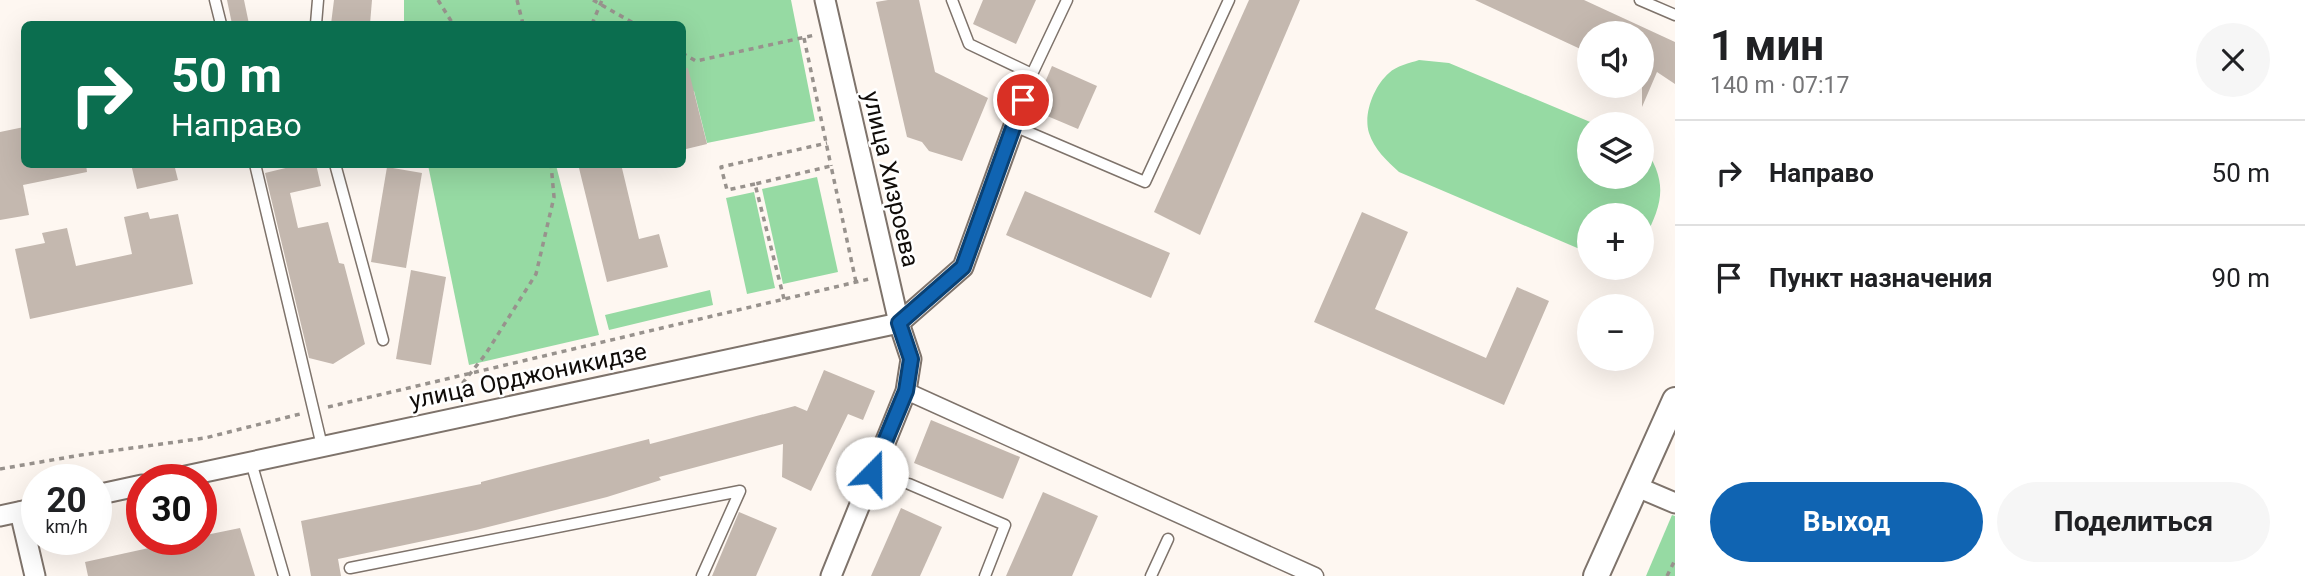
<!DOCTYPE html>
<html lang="ru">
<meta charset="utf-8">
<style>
body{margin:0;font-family:Roboto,sans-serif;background:#f6f6f6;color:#202124;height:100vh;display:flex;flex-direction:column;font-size:26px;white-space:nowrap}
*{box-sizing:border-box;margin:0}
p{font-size:23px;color:#757577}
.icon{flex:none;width:38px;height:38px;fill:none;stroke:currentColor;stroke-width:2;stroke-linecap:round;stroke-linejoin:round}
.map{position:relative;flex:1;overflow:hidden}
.panel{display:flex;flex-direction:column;background:#fff;width:630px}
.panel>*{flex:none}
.guide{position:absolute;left:21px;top:21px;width:665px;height:147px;border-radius:10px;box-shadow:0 7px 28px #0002;background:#0b6e4f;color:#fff;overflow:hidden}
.buttons{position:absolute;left:1577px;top:21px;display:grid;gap:14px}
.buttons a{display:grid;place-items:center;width:77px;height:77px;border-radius:50%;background:#fff;box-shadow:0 7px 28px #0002;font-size:35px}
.speed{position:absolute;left:21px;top:464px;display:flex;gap:14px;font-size:35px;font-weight:700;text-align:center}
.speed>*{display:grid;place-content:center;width:91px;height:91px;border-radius:50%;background:#fff;box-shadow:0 7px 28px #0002;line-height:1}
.speed small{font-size:18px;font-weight:400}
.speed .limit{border:10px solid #d22;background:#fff;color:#111}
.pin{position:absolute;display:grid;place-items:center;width:60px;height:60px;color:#fff;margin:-30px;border:4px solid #fff;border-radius:50%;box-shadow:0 2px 7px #0007}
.me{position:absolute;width:77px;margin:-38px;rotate:22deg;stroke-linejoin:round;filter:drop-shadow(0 0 5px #0008)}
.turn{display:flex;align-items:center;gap:24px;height:147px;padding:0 35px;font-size:32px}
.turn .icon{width:91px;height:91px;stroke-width:2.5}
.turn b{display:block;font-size:49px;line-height:60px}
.round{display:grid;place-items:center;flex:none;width:74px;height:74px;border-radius:37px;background:#f6f6f6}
.headline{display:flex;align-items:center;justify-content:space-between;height:119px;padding:0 35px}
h1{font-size:42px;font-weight:700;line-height:52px}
.cta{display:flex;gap:14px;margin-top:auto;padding:14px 35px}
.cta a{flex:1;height:80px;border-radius:42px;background:#1064b2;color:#fff;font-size:28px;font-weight:700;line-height:80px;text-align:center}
.cta a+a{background:#f6f6f6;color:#202124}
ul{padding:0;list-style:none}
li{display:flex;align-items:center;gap:21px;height:105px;padding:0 35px;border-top:2px solid #e0e0e0}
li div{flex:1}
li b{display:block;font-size:26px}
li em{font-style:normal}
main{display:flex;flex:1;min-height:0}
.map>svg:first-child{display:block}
.green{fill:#96daa3}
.building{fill:#c4b8af}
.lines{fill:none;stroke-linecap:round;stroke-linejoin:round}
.service-casing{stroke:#7e736b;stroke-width:13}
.pedestrian-casing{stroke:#7e736b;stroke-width:19}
.minor-casing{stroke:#7e736b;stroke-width:23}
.tertiary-casing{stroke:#7e736b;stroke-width:28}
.path{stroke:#98928d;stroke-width:3.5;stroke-dasharray:5 5;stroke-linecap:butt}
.service{stroke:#fff;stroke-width:10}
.pedestrian{stroke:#fff;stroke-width:16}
.minor{stroke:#fff;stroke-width:19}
.tertiary{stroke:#fff;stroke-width:24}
.route-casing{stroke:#0a4174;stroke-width:18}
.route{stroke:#1064b2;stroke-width:12}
.labels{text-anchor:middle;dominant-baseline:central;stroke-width:5;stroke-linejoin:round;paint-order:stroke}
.street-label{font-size:24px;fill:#100c09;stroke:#fff}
</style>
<main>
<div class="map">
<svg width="1675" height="576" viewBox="0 0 1675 576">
<rect width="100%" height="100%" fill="#fef7f1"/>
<g class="green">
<path d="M404,0H791L815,121L707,143L694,91L683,94L682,24H404Z"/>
<path d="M1419,60L1449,63L1595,124H1589V177H1642V144C1668,181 1664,201 1644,240L1642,241V215H1589V253L1399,172C1387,161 1374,149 1369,133C1363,114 1374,86 1389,73C1396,66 1410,63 1419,60Z"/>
<path d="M428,165H556L599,335L469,365Z"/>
<path d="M817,177L838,272L783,284L762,189Z"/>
<path d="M754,192L775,288L747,294L726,198Z"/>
<path d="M710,290L713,305L609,330L605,315Z"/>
<path d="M1672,515L1675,516V576H1646Z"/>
</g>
<g class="building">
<path d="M227,0H244L249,24H232Z"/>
<path d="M334,0H372L370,24H331Z"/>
<path d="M888,0H919L935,72L988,98L962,161L929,151L922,142L907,137L876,2Z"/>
<path d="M983,0H1036L1016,44L973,24Z"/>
<path d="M1249,0H1300L1200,235L1154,212Z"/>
<path d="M1475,0H1584L1675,42V84L1657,72L1642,107V33H1589V53Z"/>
<path d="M1052,66L1097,86L1078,129L1033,110Z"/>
<path d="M688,68L707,144L682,150V69Z"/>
<path d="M24,127V164H86L87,172L23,185L29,215L0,220V132Z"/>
<path d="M131,164H174L178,180L137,189Z"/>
<path d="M302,164H316L321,186L290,193L298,228L328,222L339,263L344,264L365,344L333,364L309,358L265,173Z"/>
<path d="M578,164H621L639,239L659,234L668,267L607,282Z"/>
<path d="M387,167L422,173L406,268L371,262Z"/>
<path d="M1025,191L1170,253L1151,298L1006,235Z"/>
<path d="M148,212L150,219L178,214L193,284L30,319L15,249L45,243L42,233L67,228L76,266L132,254L124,217Z"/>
<path d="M1362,212L1408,232L1375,309L1486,358L1517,287L1549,301L1504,405L1314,322Z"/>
<path d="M411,270L446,277L431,365L396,359Z"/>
<path d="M824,370L875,391L863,420L848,414L811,491L782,477L783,444L659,477L661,480L607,497L476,530L338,559L341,576H311L301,521L481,484V482L649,439L650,444L795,406L807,411Z"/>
<path d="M931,420L1020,457L1003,499L914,463Z"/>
<path d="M1043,492L1098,516L1072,576H1006Z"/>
<path d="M901,508L942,527L920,576H871Z"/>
<path d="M739,512L777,528L756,576H712Z"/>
<path d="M240,528L255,576H88L85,562L190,539H201V536Z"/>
</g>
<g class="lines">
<defs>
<g id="service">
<path d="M215,0L221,24"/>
<path d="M952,0L969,44L1032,74"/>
<path d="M1067,0L1032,74L1014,126L1145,182L1229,0"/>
<path d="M1640,0L1675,15"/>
<path d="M316,24L318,0"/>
<path d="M255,164L322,446"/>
<path d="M335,164L383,340"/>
<path d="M251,462L284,576"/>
<path d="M909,484L1005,525L985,576"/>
<path d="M350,568L740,491L702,576"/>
<path d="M1151,576L1168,539"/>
</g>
<path id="pedestrian" d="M906,391L1315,576"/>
<g id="minor">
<path d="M825,0L899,323L911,359L906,391L831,576"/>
<path d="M167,480L899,323L963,267L1014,126"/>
<path d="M1635,486L1675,503"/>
<path d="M96,495L142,485"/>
<path d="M20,512L35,576"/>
<path d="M0,516L37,508"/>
</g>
<path id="tertiary" d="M1596,576L1675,400"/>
</defs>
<use href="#service" class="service-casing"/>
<use href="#pedestrian" class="pedestrian-casing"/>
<use href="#minor" class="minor-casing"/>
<use href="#tertiary" class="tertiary-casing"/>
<g class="path">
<path d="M438,0L453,24"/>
<path d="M517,0L523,24"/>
<path d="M593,0L635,24"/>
<path d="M592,24L602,0"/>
<path d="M804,38L831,166"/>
<path d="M682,53L696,61L815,35"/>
<path d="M755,184L727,190L721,167L827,143"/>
<path d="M784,299L755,184L831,166L856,282"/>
<path d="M450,399L485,355L536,274L554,197L551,164"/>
<path d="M328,407L869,279"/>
<path d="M0,469L81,455L205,438L300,414"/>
<path d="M1667,576L1675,560"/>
</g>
<use href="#service" class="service"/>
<use href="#pedestrian" class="pedestrian"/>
<use href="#minor" class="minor"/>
<use href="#tertiary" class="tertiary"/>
</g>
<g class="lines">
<defs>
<path id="route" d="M872,473L906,391L911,359L899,323L963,267L1023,100"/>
</defs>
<use href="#route" class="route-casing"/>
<use href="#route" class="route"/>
</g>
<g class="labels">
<g class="street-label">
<text transform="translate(891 179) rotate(77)">улица Хизроева</text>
<text transform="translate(528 376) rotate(-12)">улица Орджоникидзе</text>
</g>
</g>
</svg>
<div class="buttons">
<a><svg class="icon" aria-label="sound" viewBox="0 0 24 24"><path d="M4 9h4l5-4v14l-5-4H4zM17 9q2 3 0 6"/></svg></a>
<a><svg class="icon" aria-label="layers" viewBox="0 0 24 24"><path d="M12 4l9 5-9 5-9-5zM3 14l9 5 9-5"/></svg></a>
<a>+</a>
<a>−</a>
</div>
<div class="speed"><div>20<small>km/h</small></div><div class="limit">30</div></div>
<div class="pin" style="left:1023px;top:100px;background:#d93025"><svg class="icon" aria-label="arrive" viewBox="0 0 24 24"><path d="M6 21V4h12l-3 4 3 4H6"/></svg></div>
<svg class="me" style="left:872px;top:473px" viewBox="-20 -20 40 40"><circle r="19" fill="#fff"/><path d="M0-13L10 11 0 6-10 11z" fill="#1064b2"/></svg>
<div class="guide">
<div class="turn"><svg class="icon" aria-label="right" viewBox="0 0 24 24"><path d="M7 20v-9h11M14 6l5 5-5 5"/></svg><div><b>50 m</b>Направо</div></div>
</div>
</div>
<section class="panel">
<div class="headline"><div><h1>1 мин</h1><p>140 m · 07:17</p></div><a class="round"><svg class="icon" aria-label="close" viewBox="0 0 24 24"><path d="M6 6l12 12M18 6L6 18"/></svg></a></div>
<ul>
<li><svg class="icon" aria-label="right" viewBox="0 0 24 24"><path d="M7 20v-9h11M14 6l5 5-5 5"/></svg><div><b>Направо</b></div><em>50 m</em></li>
<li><svg class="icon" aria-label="arrive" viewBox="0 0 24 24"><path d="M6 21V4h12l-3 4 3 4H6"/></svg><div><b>Пункт назначения</b></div><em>90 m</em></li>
</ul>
<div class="cta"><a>Выход</a><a>Поделиться</a></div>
</section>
</main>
